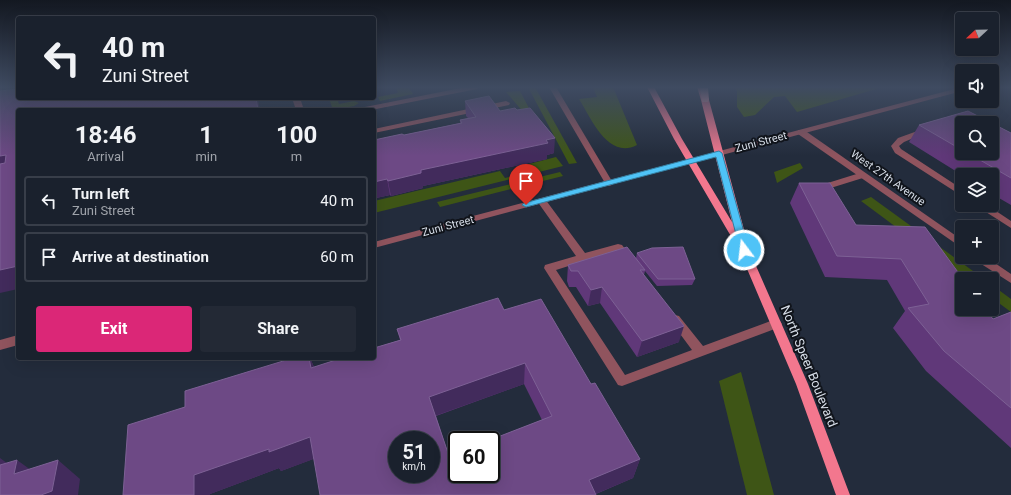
<!DOCTYPE html>
<meta charset="utf-8">
<style>
body{margin:0;font-family:Roboto,sans-serif;background:#232935;color:#f1f3f6;height:100vh;display:flex;flex-direction:column;font-size:15px;white-space:nowrap}
*{box-sizing:border-box;margin:0}
p{font-size:13px;color:#9fa3aa}
.icon{flex:none;width:22px;height:22px;fill:none;stroke:currentColor;stroke-width:2;stroke-linecap:round;stroke-linejoin:round}
.map{position:relative;flex:1;overflow:hidden}
.sheet{position:absolute;left:16px;top:108px;width:360px;height:252px;display:flex;flex-direction:column;background:#1a212d;border-radius:4px;box-shadow:0 4px 16px #0002,0 0 0 1px #383e49}
.sheet>*{flex:none}
.hud{position:absolute;left:16px;top:16px;width:360px;height:84px;border-radius:4px;box-shadow:0 4px 16px #0002,0 0 0 1px #383e49;background:#1a212d;color:#f1f3f6;overflow:hidden}
.needle{width:26px;rotate:248deg}
.buttons{position:absolute;left:955px;top:12px;display:grid;gap:8px}
.buttons a{display:grid;place-items:center;width:44px;height:44px;border-radius:4px;background:#1a212d;box-shadow:0 4px 16px #0002,0 0 0 1px #383e49;font-size:20px}
.speed{position:absolute;left:388px;top:431px;display:flex;gap:8px;font-size:20px;font-weight:700;text-align:center}
.speed>*{display:grid;place-content:center;width:52px;height:52px;border-radius:50%;background:#1a212d;box-shadow:0 4px 16px #0002,0 0 0 1px #383e49;line-height:1}
.speed small{font-size:10px;font-weight:400}
.speed .limit{border:2px solid #111;border-radius:6px;background:#fff;color:#111}
.pin{position:absolute;display:grid;place-items:center;width:34px;height:34px;color:#fff;margin:-41px -17px;border-radius:50% 50% 50% 0;rotate:-45deg;box-shadow:0 0 4px #0007}
.pin .icon{rotate:45deg}
.me{position:absolute;width:44px;margin:-22px;rotate:345deg;stroke-linejoin:round;filter:drop-shadow(0 0 3px #0008)}
.turn{display:flex;align-items:center;gap:14px;height:84px;padding:0 20px;font-size:18px}
.turn .icon{width:52px;height:52px;stroke-width:2.5}
.turn b{display:block;font-size:28px;line-height:34px}
.eta{display:flex;justify-content:space-evenly;align-items:center;height:68px;text-align:center}
.eta b{font-size:24px;font-weight:700;line-height:28px}
.cta{display:flex;gap:8px;margin-top:auto;padding:8px 20px}
.cta a{flex:1;height:46px;border-radius:4px;background:#db2777;color:#fff;font-size:16px;font-weight:700;line-height:46px;text-align:center}
.cta a+a{background:#232935;color:#f1f3f6}
ul{padding:0;list-style:none}
li{display:flex;align-items:center;gap:12px;height:50px;margin:0 8px 6px;padding:0 12px;border:2px solid #383e49;border-radius:4px}
li div{flex:1}
li b{display:block;font-size:15px}
li em{font-style:normal}
.map>svg:first-child{display:block}
.green{fill:#3e5516}
.lines{fill:none;stroke-linecap:round;stroke-linejoin:round}
.service{fill:#90545e;fill-rule:evenodd}
.minor{fill:#90545e;fill-rule:evenodd}
.tertiary{fill:#90545e;fill-rule:evenodd}
.primary{fill:#f3778e;fill-rule:evenodd}
.motorway{fill:#f89eac;fill-rule:evenodd}
.wall{fill:#603879;fill-rule:evenodd}
.shaded-wall{fill:#422b5c}
.building{fill:#6d4985;stroke:#7d6195;fill-rule:evenodd}
.route{fill:#4fc3f7;stroke:#337fa1}
.labels{text-anchor:middle;dominant-baseline:central;stroke-width:4;stroke-linejoin:round;paint-order:stroke}
.street-label{font-size:11px;fill:#d7dee8;stroke:#10141b}
.near-street-label{font-size:13px;fill:#d7dee8;stroke:#10141b}
</style>
<div class="map">
<svg width="1011" height="495" viewBox="0 0 1011 495">
<rect width="100%" height="100%" fill="#232c3c"/>
<g class="green">
<path d="M396,87H408L413,94L380,101L378,97L398,93Z"/>
<path d="M528,87H535L577,163L569,164Z"/>
<path d="M593,87H613L637,145C608,160 591,118 579,99L597,97Z"/>
<path d="M735,87H883L797,112L785,96L774,97L755,115L744,117L737,107V91Z"/>
<path d="M520,91L543,135L506,92Z"/>
<path d="M329,98H337L339,104L354,101L359,103L354,106L333,110Z"/>
<path d="M556,157L563,166L374,213V201L500,171L505,178L534,171L529,164Z"/>
<path d="M800,163L803,168L777,183L774,172Z"/>
<path d="M560,172L563,176L440,207L437,202Z"/>
<path d="M871,197L984,279H966L861,201Z"/>
<path d="M992,285L1011,299V312L992,298Z"/>
<path d="M741,372L774,495H747L719,381Z"/>
</g>
<g class="lines">
<g class="service">
<path d="M466,87H480L477,89L371,110H356L360,108Z"/>
<path d="M506,101L510,103L509,105L374,133V129Z"/>
<path d="M923,129H926L930,131L904,142L899,146L901,149L962,189V196L895,153L891,146L898,138Z"/>
<path d="M863,172L867,175L866,177L821,191L817,188L818,186Z"/>
<path d="M542,198L545,199L585,253L618,244L622,245L633,259L632,262C624,264 620,257 616,251L556,270L625,375L692,350L669,319L671,316L675,315L679,316L703,346L776,319L780,321L782,324L780,327L622,386L618,385L544,268L545,265L576,256L537,201Z"/>
<path d="M975,205H987L1011,221V228Z"/>
</g>
<g class="minor">
<path d="M549,87H556L613,183L612,185L609,186L605,183Z"/>
<path d="M292,98H300L304,110H296Z"/>
<path d="M798,130H804L962,240V248L798,134Z"/>
<path d="M974,257H986L1011,274V283L975,260Z"/>
</g>
<g class="tertiary">
<path d="M962,87V91L374,248V242Z"/>
<path d="M18,335V345L0,350V340Z"/>
</g>
<path class="primary" d="M647,87H654L682,139L732,222L701,100L697,87H704L709,100L746,237L743,240L749,250L808,384L850,495H836L796,384L739,250L674,139Z"/>
<path class="motorway" d="M700,87H708L709,100L708,102H702Z"/>
</g>
<g class="wall">
<path d="M465,101L500,111L554,153L547,155V159L423,186V188L391,196L390,195L376,198L374,194V140L404,135L460,123V120L468,118L466,116Z"/>
<path d="M968,111L1011,133V205L992,194V175H962L909,142L919,125ZM962,123H992V153H962Z"/>
<path d="M799,183L856,225L993,319L1011,312V448L926,371L893,328L905,311L887,280L825,277L790,203Z"/>
<path d="M637,253L695,279L692,285L657,286L645,271L644,275L679,342L637,357L600,303L588,306L576,287H569L567,281L568,265L636,258Z"/>
<path d="M504,310L591,384L640,459L633,478L596,494L313,459L281,471L279,468L210,494V495H123L185,407L310,358L314,367L400,340L397,329ZM524,384L542,420L449,456L436,416Z"/>
</g>
<g class="shaded-wall">
<path d="M0,87L12,104L0,94Z"/>
<path d="M256,98H258L260,110H258Z"/>
<path d="M555,138L554,153L547,155V159L423,186V188L391,196L388,181L421,170Z"/>
<path d="M6,155L18,172L0,175V156Z"/>
<path d="M387,179L390,195L376,198L374,190V182Z"/>
<path d="M18,266V289L0,293V270Z"/>
<path d="M602,287L600,303L588,306L591,290Z"/>
<path d="M684,326L679,342L637,357L642,341Z"/>
<path d="M309,358H310L317,374L311,368Z"/>
<path d="M525,363L524,384L432,417L429,397Z"/>
<path d="M310,437L319,457L281,471L279,468L210,494V495H194V475L269,449Z"/>
<path d="M0,458L15,469L17,460L42,478L23,484L0,468Z"/>
<path d="M640,459L633,478L593,495L589,480Z"/>
<path d="M58,460L80,479L78,495H41Z"/>
</g>
<g class="building">
<path d="M18,89V98H256L258,110H18V266L0,270V164L5,163L6,155L0,156V91Z"/>
<path d="M489,96L500,111L515,108L517,110L530,108L555,138L546,140L548,143L421,170V173L388,181L387,179L374,182V140L402,134L404,135L462,123L460,120L476,117L465,101Z"/>
<path d="M968,111L1011,133V178L968,153H992V123H962V150L919,125Z"/>
<path d="M799,183H830L856,225L925,227L963,279H962V309H985L993,319L1011,312V408L944,351L908,308L929,304L901,259L837,256Z"/>
<path d="M627,247L645,270H640L684,326L642,341L602,287L591,290L578,271H571L568,265Z"/>
<path d="M683,247L695,279H658L637,253L652,248Z"/>
<path d="M498,298L504,310L541,299L591,384L595,383L640,459L589,480L596,495H320L310,437L269,452V449L194,475V495H123L128,425L185,407V391L293,358H309L311,368L342,358H374V348L401,340L397,329ZM525,363L552,416L490,440H491V474H457V453L449,456L429,397ZM397,440H431V474H397Z"/>
<path d="M17,460L14,474L58,460L52,491L41,495H0V465Z"/>
</g>
<linearGradient id="sky" x2="0" y2="1"><stop stop-color="#131821"/><stop offset="0.56" stop-color="#3f4b61"/><stop offset="1" stop-color="#3f4b61" stop-opacity="0"/></linearGradient>
<rect width="1011" height="156" fill="url(#sky)"/>
<path class="route" d="M719,151L722,153L749,250L744,253L740,250L716,157L526,207L522,205L524,203Z"/>
<g class="labels">
<g class="street-label">
<text transform="translate(761 142) rotate(-15)">Zuni Street</text>
<text transform="translate(888 178) rotate(35)">West 27th Avenue</text>
<text transform="translate(448 226) rotate(-15)">Zuni Street</text>
</g>
<g class="near-street-label">
<text transform="translate(809 366) rotate(68)">North Speer Boulevard</text>
</g>
</g>
</svg>
<div class="buttons">
<a><svg class="needle" viewBox="-14 -14 28 28"><path d="M0-13l5 13h-10z" fill="#e53935"/><path d="M0 13l5-13h-10z" fill="#9fa3aa"/></svg></a>
<a><svg class="icon" aria-label="sound" viewBox="0 0 24 24"><path d="M4 9h4l5-4v14l-5-4H4zM17 9q2 3 0 6"/></svg></a>
<a><svg class="icon" aria-label="search" viewBox="0 0 24 24"><circle cx="10" cy="10" r="6"/><path d="M15 15l6 6"/></svg></a>
<a><svg class="icon" aria-label="layers" viewBox="0 0 24 24"><path d="M12 4l9 5-9 5-9-5zM3 14l9 5 9-5"/></svg></a>
<a>+</a>
<a>−</a>
</div>
<div class="speed"><div>51<small>km/h</small></div><div class="limit">60</div></div>
<div class="pin" style="left:526px;top:205px;background:#d93025"><svg class="icon" aria-label="arrive" viewBox="0 0 24 24"><path d="M6 21V4h12l-3 4 3 4H6"/></svg></div>
<svg class="me" style="left:744px;top:250px" viewBox="-20 -20 40 40"><circle r="17" fill="#4fc3f7" stroke="#fff" stroke-width="3"/><path d="M0-11L8 9 0 5-8 9z" fill="#fff"/></svg>
<div class="hud">
<div class="turn"><svg class="icon" aria-label="left" viewBox="0 0 24 24"><path d="M17 20v-9H6M10 6l-5 5 5 5"/></svg><div><b>40 m</b>Zuni Street</div></div>
</div>
<section class="sheet">
<div class="eta">
<div><b>18:46</b><p>Arrival</p></div>
<div><b>1</b><p>min</p></div>
<div><b>100</b><p>m</p></div>
</div>
<ul>
<li><svg class="icon" aria-label="left" viewBox="0 0 24 24"><path d="M17 20v-9H6M10 6l-5 5 5 5"/></svg><div><b>Turn left</b><p>Zuni Street</p></div><em>40 m</em></li>
<li><svg class="icon" aria-label="arrive" viewBox="0 0 24 24"><path d="M6 21V4h12l-3 4 3 4H6"/></svg><div><b>Arrive at destination</b></div><em>60 m</em></li>
</ul>
<div class="cta"><a>Exit</a><a>Share</a></div>
</section>
</div>
